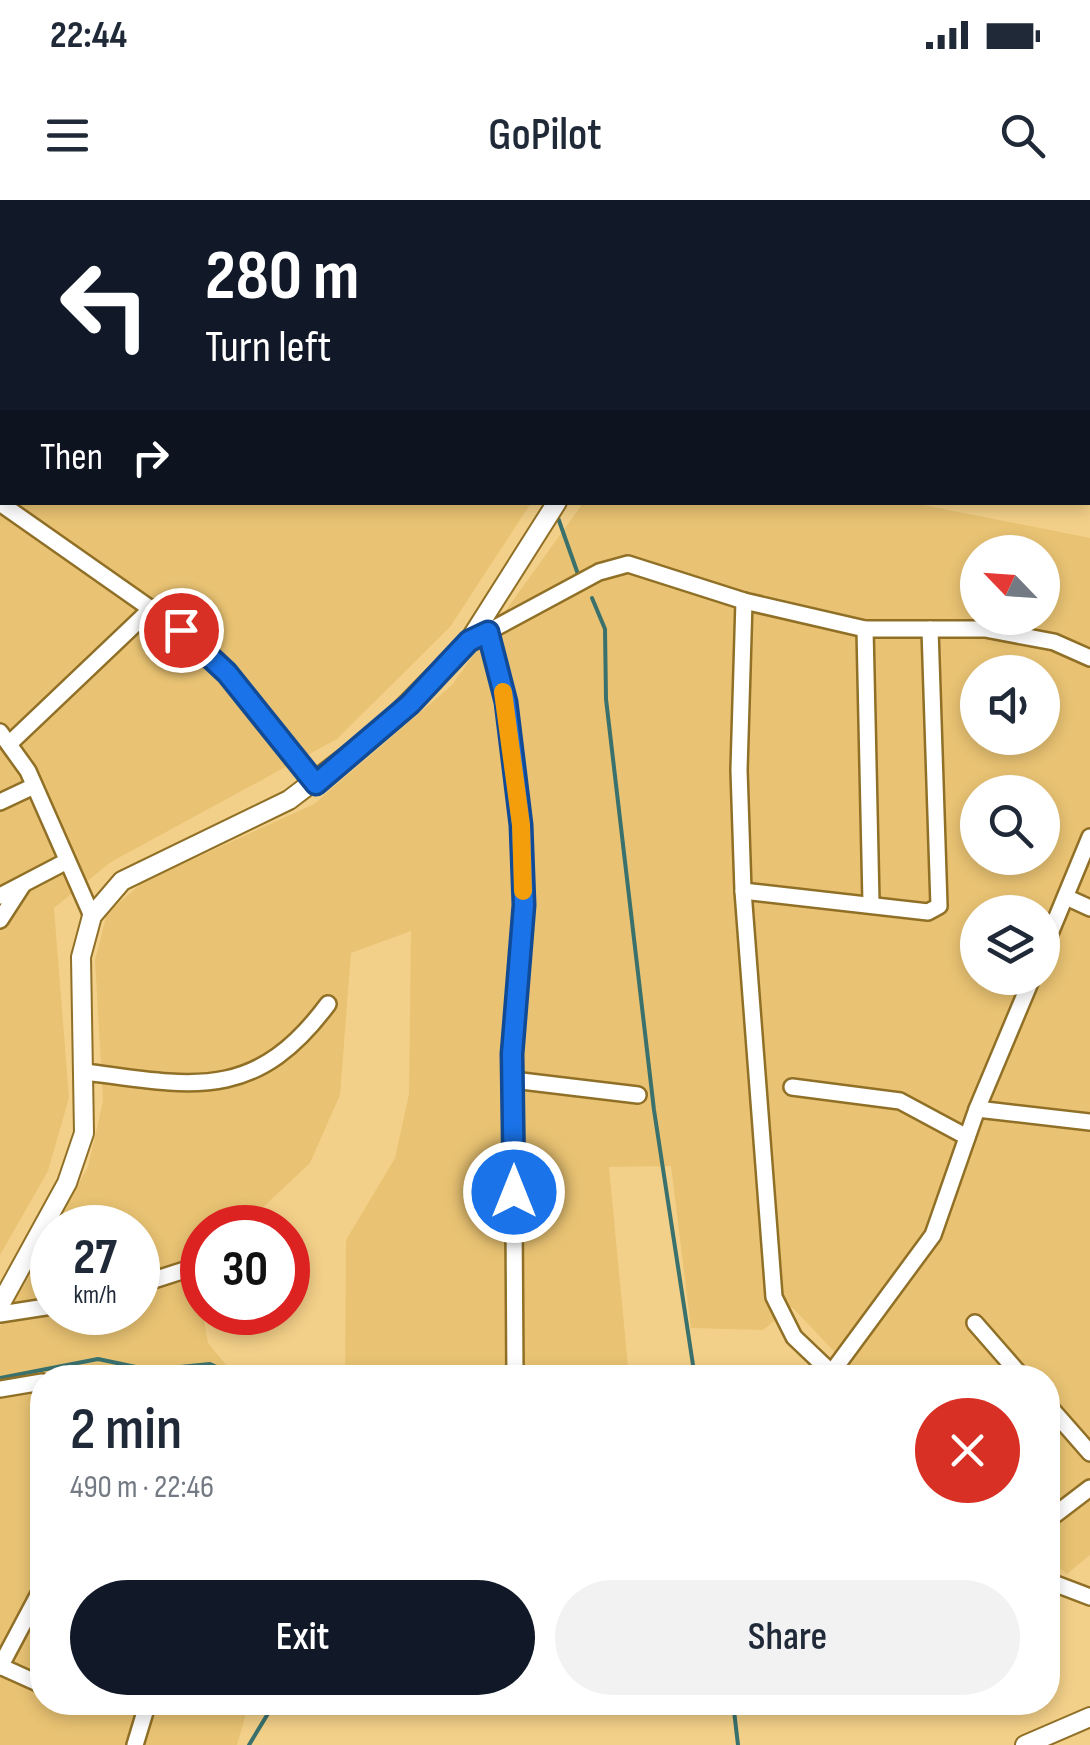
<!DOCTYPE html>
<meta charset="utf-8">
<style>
body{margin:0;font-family:"Sofia Sans Condensed",sans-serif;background:#f2f2f3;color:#1f2937;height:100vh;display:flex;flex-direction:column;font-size:38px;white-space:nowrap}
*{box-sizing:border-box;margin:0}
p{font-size:32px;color:#747a83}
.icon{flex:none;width:55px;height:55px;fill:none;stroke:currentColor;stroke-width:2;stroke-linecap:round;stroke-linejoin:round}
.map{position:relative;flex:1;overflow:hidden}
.sheet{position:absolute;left:30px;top:1165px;width:1030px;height:350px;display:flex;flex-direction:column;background:#fff;border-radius:40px;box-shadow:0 5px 15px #0003}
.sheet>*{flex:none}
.top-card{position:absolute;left:0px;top:0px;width:1090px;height:305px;box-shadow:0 5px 15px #0003;background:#111827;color:#fff;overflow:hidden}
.needle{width:65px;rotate:295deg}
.tools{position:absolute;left:960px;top:335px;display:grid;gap:20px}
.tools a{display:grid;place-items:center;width:100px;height:100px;border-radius:50%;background:#fff;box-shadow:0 5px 15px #0003;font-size:50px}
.speed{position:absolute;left:30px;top:1005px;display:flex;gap:20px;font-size:50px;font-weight:700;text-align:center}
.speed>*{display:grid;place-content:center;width:130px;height:130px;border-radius:50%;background:#fff;box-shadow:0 5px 15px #0003;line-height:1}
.speed small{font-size:25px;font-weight:400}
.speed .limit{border:15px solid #d22;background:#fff;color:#111}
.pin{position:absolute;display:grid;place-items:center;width:85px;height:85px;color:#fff;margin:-42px;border:5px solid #fff;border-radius:50%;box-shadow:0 2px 10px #0007}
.me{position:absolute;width:110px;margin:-55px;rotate:0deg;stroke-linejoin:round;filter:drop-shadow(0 0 8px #0008)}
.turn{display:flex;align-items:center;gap:35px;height:210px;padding:0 40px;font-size:45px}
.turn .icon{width:130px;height:130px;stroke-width:2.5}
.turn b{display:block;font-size:70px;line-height:85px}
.then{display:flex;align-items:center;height:95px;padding:0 40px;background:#0003;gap:20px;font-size:38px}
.round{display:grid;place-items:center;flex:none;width:105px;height:105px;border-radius:52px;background:#f2f2f3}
.summary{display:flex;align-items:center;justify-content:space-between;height:170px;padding:0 40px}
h1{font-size:60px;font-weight:600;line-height:75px}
.button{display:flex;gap:20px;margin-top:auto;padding:20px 40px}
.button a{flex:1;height:115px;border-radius:60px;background:#111827;color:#fff;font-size:40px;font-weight:600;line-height:115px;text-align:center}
.button a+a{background:#f2f2f3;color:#1f2937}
.status{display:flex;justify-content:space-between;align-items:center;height:70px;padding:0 50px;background:#fff;direction:ltr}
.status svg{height:28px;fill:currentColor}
header{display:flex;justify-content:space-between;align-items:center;height:130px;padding:0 40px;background:#fff;font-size:45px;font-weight:600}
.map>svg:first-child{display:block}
.built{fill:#e9c373;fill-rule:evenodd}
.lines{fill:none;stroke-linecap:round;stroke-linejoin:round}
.stream{stroke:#3a716d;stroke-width:4}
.river{stroke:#388d95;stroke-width:25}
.minor-casing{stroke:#907027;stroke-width:20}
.major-casing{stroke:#907027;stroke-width:22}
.minor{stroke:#fff;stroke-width:15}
.major{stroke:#fff;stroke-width:18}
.route-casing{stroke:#114b97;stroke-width:25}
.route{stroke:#1a73e8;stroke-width:18}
.slow{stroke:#f59e0b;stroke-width:18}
</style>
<div class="status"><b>22:44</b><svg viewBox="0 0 49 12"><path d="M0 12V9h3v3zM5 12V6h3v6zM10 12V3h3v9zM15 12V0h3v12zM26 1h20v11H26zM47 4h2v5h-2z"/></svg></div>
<header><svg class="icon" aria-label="menu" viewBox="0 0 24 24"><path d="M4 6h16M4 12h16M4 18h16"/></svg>GoPilot<svg class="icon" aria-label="search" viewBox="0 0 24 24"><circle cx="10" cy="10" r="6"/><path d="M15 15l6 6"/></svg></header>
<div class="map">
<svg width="1090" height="1545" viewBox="0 0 1090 1545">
<rect width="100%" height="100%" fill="#f3d089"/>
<g class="built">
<path d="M0,0H765L2,2V8Z"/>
<path d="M833,0H1090V218L1088,2H830Z"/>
<path d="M0,164L2,302L531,303L450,427L337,539L111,662L54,708L69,898L48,971L0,1055Z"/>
<path d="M583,303H913L1090,338V1355L1067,1374L1048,1359V1178L858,1177L792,1107L763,1130L691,1128L671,966L609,967L629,1177H345L346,1040L395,958L409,894L411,731L351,753L340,895L310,963L242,1027L202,1028V1066L196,1072L208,1143L236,1177L42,1178V1502L249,1503L237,1545H0V1126L52,1031V1112H138V1028L54,1027L88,967L103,901L95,760L107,713L143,682L314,604L452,485ZM978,352H1042V418H978ZM978,472H1042V538H978ZM978,592H1042V658H978ZM978,712H1042V778H978Z"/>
</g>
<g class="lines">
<g class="stream">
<path d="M557,315L579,377"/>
<path d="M592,398L605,429L606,499L654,910L695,1178"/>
<path d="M0,1178L98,1159L150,1170L210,1164L242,1178"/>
<path d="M733,1502L738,1545"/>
<path d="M249,1545L275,1502"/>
</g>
<g class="river">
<path d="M0,100L2,101"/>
<path d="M1088,266L1090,267"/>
</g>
<defs>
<g id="minor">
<path d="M928,0L930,2"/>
<path d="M0,303L181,430L227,473L316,583"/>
<path d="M744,401L739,570L743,691L774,1097L794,1137L837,1178"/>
<path d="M865,429L871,702"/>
<path d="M489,432L506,502L521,625L524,705L513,854L515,1178"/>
<path d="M482,435L599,372L628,364L744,401L865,429H985L1054,442L1090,458"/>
<path d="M0,532L28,571L92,716"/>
<path d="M9,544L152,408"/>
<path d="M0,602L34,586"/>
<path d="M743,691L928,712L939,706L930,429"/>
<path d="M0,696L67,661"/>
<path d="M1066,697L1090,708"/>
<path d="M0,720L22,686"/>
<path d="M1042,753L1090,637"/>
<path d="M86,872C195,887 256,901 328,804"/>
<path d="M513,880L638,895"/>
<path d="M792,887L900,901L967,937"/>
<path d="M977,909L1090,922"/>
<path d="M138,1085L191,1068"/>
<path d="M0,1114L52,1106"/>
<path d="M975,1123L1023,1178"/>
<path d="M832,1172L933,1035L977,909L1032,778"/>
<path d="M0,1189L42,1182"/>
<path d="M1048,1205L1090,1253"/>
<path d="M1048,1320L1090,1288"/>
<path d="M1048,1381L1090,1397"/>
<path d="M0,1466L42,1485"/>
<path d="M0,1467L42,1388"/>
<path d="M135,1545L148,1502"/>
</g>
<g id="major">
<path d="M797,2L800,0"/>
<path d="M0,1105L67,983L84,933L81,757L92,716L122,681L289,600L381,530L469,441L557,302"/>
<path d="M1025,1545L1090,1517"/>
</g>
</defs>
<use href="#minor" class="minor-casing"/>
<use href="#major" class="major-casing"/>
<use href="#minor" class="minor"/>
<use href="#major" class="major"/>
</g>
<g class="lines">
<defs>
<path id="route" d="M181,430L227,473L316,584L410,504L469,441L488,432L506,502L521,625L524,705L512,854L514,992"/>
</defs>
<use href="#route" class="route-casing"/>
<use href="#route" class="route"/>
<path class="slow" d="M503,492L521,625L523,691"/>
</g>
</svg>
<div class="tools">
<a><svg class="needle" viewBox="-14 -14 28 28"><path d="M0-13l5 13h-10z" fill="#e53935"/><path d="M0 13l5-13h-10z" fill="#747a83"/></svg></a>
<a><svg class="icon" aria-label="sound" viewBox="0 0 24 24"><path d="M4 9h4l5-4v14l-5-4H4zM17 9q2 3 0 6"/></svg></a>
<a><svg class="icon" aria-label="search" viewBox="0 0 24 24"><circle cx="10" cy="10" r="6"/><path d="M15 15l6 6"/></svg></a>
<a><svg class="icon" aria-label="layers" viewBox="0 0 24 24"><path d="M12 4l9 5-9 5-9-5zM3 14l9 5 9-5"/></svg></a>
</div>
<div class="speed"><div>27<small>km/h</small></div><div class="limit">30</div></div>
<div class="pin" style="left:181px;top:430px;background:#d93025"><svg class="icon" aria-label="arrive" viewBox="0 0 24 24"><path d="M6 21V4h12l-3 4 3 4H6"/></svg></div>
<svg class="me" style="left:514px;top:992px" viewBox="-20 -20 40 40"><circle r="17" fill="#1a73e8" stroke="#fff" stroke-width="3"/><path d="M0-11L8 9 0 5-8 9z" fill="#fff"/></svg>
<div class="top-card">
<div class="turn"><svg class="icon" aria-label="left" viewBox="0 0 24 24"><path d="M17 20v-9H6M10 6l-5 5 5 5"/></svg><div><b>280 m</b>Turn left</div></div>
<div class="then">Then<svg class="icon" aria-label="right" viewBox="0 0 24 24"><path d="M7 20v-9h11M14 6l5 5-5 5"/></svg></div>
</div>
<section class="sheet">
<div class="summary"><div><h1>2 min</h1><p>490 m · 22:46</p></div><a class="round" style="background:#d93025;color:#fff"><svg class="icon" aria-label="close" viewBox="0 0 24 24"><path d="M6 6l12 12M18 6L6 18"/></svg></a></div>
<div class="button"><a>Exit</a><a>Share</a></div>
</section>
</div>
